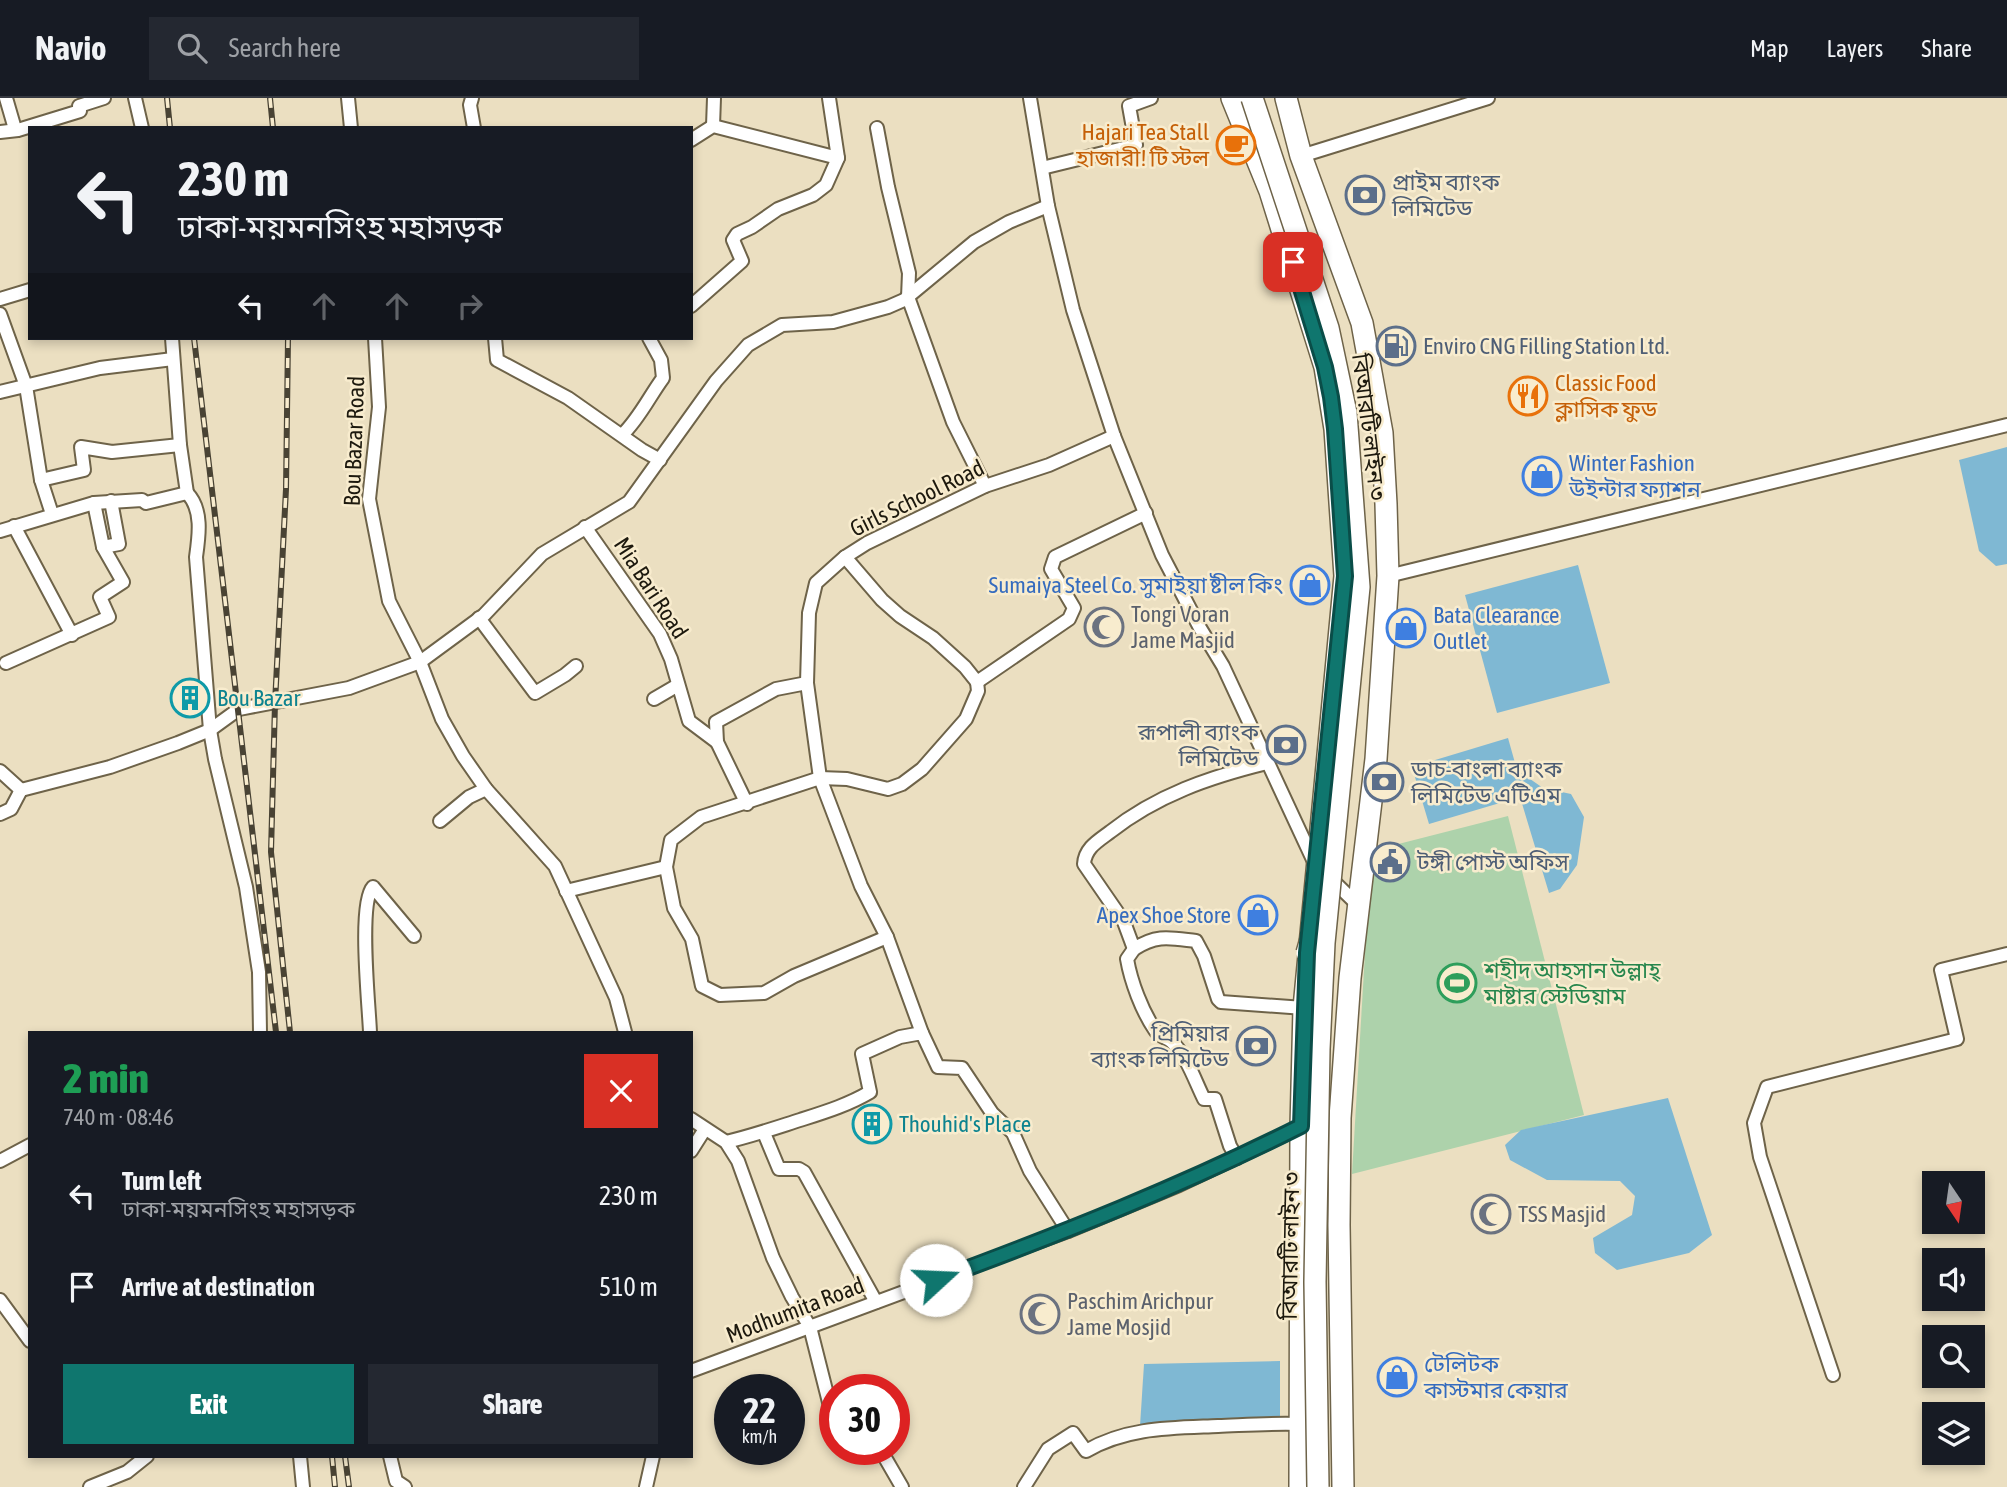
<!DOCTYPE html>
<meta charset="utf-8">
<style>
body{margin:0;font-family:"Asap Condensed","Noto Sans Bengali",sans-serif;background:#242831;color:#f1f3f6;height:100vh;display:flex;flex-direction:column;font-size:26px;white-space:nowrap}
*{box-sizing:border-box;margin:0}
p{font-size:23px;color:#9ea1a6}
.icon{flex:none;width:38px;height:38px;fill:none;stroke:currentColor;stroke-width:2;stroke-linecap:round;stroke-linejoin:round}
.map{position:relative;flex:1;overflow:hidden}
.details{position:absolute;left:28px;top:933px;width:665px;height:427px;display:flex;flex-direction:column;background:#171b24;border-radius:0px;box-shadow:0 4px 10px #0003}
.details>*{flex:none}
.hud{position:absolute;left:28px;top:28px;width:665px;height:214px;border-radius:0px;box-shadow:0 4px 10px #0003;background:#171b24;color:#f1f3f6;overflow:hidden}
.needle{width:46px;rotate:167deg}
.controls{position:absolute;left:1922px;top:1073px;display:grid;gap:14px}
.controls a{display:grid;place-items:center;width:63px;height:63px;border-radius:0px;background:#171b24;box-shadow:0 4px 10px #0003;font-size:35px}
.speed{position:absolute;left:714px;top:1276px;display:flex;gap:14px;font-size:35px;font-weight:700;text-align:center}
.speed>*{display:grid;place-content:center;width:91px;height:91px;border-radius:50%;background:#171b24;box-shadow:0 4px 10px #0003;line-height:1}
.speed small{font-size:18px;font-weight:400}
.speed .limit{border:10px solid #d22;background:#fff;color:#111}
.pin{position:absolute;display:grid;place-items:center;width:60px;height:60px;color:#fff;margin:-30px;border-radius:14px;box-shadow:0 4px 10px #0006}
.me{position:absolute;width:77px;margin:-38px;rotate:70deg;stroke-linejoin:round;filter:drop-shadow(0 0 5px #0008)}
.turn{display:flex;align-items:center;gap:24px;height:147px;padding:0 35px;font-size:32px}
.turn .icon{width:91px;height:91px;stroke-width:2.5}
.turn b{display:block;font-size:49px;line-height:60px}
.lanes{display:flex;align-items:center;height:66px;padding:0 35px;background:#0003;justify-content:center;gap:35px;direction:ltr}
.lanes .off{opacity:.35}
.round{display:grid;place-items:center;flex:none;width:74px;height:74px;border-radius:0px;background:#242831}
.headline{display:flex;align-items:center;justify-content:space-between;height:119px;padding:0 35px}
h1{font-size:42px;font-weight:800;line-height:52px;color:#1e9e55}
.primary-button{display:flex;gap:14px;margin-top:auto;padding:14px 35px}
.primary-button a{flex:1;height:80px;border-radius:0px;background:#0f766e;color:#fff;font-size:28px;font-weight:800;line-height:80px;text-align:center}
.primary-button a+a{background:#242831;color:#f1f3f6}
ul{padding:0;list-style:none}
li{display:flex;align-items:center;gap:21px;height:91px;padding:0 35px}
li div{flex:1}
li b{display:block;font-size:26px}
li em{font-style:normal}
header{display:flex;align-items:center;gap:42px;box-sizing:border-box;height:98px;padding:0 35px;background:#171b24;border-bottom:2px solid #363941}
header strong{font-size:33px}
nav{display:flex;gap:38px;margin-inline-start:auto;font-size:24px}
.search{width:490px;height:63px;background:#242831;display:flex;align-items:center;gap:18px;box-sizing:border-box;padding:0 24px;border-radius:0px;color:#9ea1a6;font-size:26px}
.map>svg:first-child{display:block}
.green{fill:#add2ab}
.water{fill:#7fb8d3}
.lines{fill:none;stroke-linecap:round;stroke-linejoin:round}
.street-casing{stroke:#6e6349;stroke-width:16}
.highway-casing{stroke:#6e6349;stroke-width:24}
.street{stroke:#fff;stroke-width:12}
.highway{stroke:#fff;stroke-width:21}
.rail-casing{stroke:#494334;stroke-width:6}
.rail{stroke:#f8ecce;stroke-width:3.5;stroke-dasharray:10;stroke-linecap:butt}
.highway-bridge-casing{stroke:#6e6349;stroke-width:24;stroke-linecap:butt}
.highway-bridge{stroke:#fff;stroke-width:21}
.route-casing{stroke:#0a4d48;stroke-width:18}
.route{stroke:#0f766e;stroke-width:12}
.labels{text-anchor:middle;dominant-baseline:central;stroke-width:5;stroke-linejoin:round;paint-order:stroke}
.food-label{font-size:23px;fill:#c56008;stroke:#f8ecce;text-anchor:end}
.service-label{font-size:23px;fill:#4e5e75;stroke:#f8ecce;text-anchor:start}
.street-label{font-size:23px;fill:#1d190e;stroke:#f8ecce}
.shop-label{font-size:23px;fill:#366cbe;stroke:#f8ecce;text-anchor:start}
.worship-label{font-size:23px;fill:#5b616d;stroke:#f8ecce;text-anchor:start}
.culture-label{font-size:23px;fill:#0d838f;stroke:#f8ecce;text-anchor:start}
.leisure-label{font-size:23px;fill:#27864d;stroke:#f8ecce;text-anchor:start}
</style>
<header>
<strong>Navio</strong>
<div class="search"><svg class="icon" aria-label="search" viewBox="0 0 24 24"><circle cx="10" cy="10" r="6"/><path d="M15 15l6 6"/></svg>Search here</div>
<nav><a>Map</a><a>Layers</a><a>Share</a></nav>
</header>
<div class="map">
<svg width="2007" height="1389" viewBox="0 0 2007 1389">
<rect width="100%" height="100%" fill="#ebdfc1"/>
<path class="green" d="M1508,718L1584,1017L1352,1076L1371,753Z"/>
<g class="water">
<path d="M2007,349V466L1996,468L1979,453L1959,362Z"/>
<path d="M1578,467L1610,585L1497,615L1465,497Z"/>
<path d="M1508,640L1517,672L1543,690L1571,696L1584,719L1577,767L1560,791L1549,795L1520,699L1429,726L1412,669Z"/>
<path d="M1668,1000L1712,1137L1689,1155L1617,1172L1595,1155L1593,1140L1632,1117L1635,1098L1620,1083L1547,1082L1510,1062L1505,1047L1521,1032Z"/>
<path d="M1280,1263V1322L1140,1328L1144,1266Z"/>
</g>
<g class="lines">
<defs>
<g id="street">
<path d="M6,0L15,31"/>
<path d="M135,0L142,30"/>
<path d="M348,0L351,30"/>
<path d="M472,0L470,7L474,30"/>
<path d="M1030,0L1048,108L1073,212L1114,338L1162,457L1200,530L1223,568L1315,766"/>
<path d="M713,28L714,0"/>
<path d="M877,30L888,89L909,175L908,199L953,324L985,388"/>
<path d="M0,34L18,32L80,13L79,8L104,0"/>
<path d="M691,42L713,28L838,60"/>
<path d="M1301,58L1488,0"/>
<path d="M1042,70L1136,47L1129,8L1151,0"/>
<path d="M0,201L30,192"/>
<path d="M691,208L742,163L733,142L737,136L752,129L778,111L813,97L826,87L838,60L829,0"/>
<path d="M0,216L26,288L41,382L52,416"/>
<path d="M172,240L180,347L187,395"/>
<path d="M375,240L379,309L369,401L389,503L420,564L442,621L463,658L486,691L555,768L616,900L625,934"/>
<path d="M495,240L497,262L568,300L642,352L660,362"/>
<path d="M0,294L100,270L173,261"/>
<path d="M622,337C639,321 649,299 663,280L661,262L649,240"/>
<path d="M41,382L84,372L81,349L112,354L180,347"/>
<path d="M187,395C203,411 199,438 196,459L210,632L215,661L246,789L259,874L260,934"/>
<path d="M94,405L103,449"/>
<path d="M14,428L72,537"/>
<path d="M585,429L660,536L671,561L689,623L717,644"/>
<path d="M0,433L94,405L142,402L146,405L187,395"/>
<path d="M845,459L882,502L900,518L933,540L965,569L977,584L1069,521L1074,510L1051,471L1055,459L1146,415"/>
<path d="M1388,478L2007,327"/>
<path d="M479,520L535,595L565,577L576,568"/>
<path d="M6,565L109,519L100,499L123,484L103,449L119,446L111,403"/>
<path d="M654,601L678,587"/>
<path d="M1267,665C1210,679 1157,697 1110,734C1098,743 1085,750 1084,766L1124,824L1134,851C1157,836 1170,840 1196,843L1204,858L1218,901L1221,904L1304,910"/>
<path d="M0,673L21,692"/>
<path d="M21,692L110,669L178,645L210,632L239,611L349,590L420,564L484,517L542,456L629,404L716,283L748,247L782,227L833,224L888,209L904,202L974,144L1009,124L1048,108"/>
<path d="M747,706L717,644L716,624L776,591L807,585"/>
<path d="M0,716L11,711L21,692"/>
<path d="M440,723L469,699L486,691"/>
<path d="M1328,778L1359,808"/>
<path d="M566,793L666,769"/>
<path d="M887,839L794,878L764,895L720,897L702,888L692,841L674,810L666,769L671,742L701,719L820,680L847,681L888,691L902,686L922,671L966,621L978,593L977,584"/>
<path d="M1134,851L1127,861C1131,884 1142,913 1155,932C1159,939 1167,939 1172,944C1187,958 1195,983 1204,1001H1215L1230,1048L1237,1060"/>
<path d="M370,934C369,908 358,805 373,789L414,838"/>
<path d="M922,935L887,839L861,788L820,680L807,585L809,515L816,485L845,459L867,445L985,388L1049,367L1114,338"/>
<path d="M691,1021L726,1044L738,1063L773,1160L792,1199L810,1229L835,1328"/>
<path d="M764,1035L779,1071H799L804,1074L876,1204"/>
<path d="M726,1044C752,1038 775,1030 800,1022C825,1014 848,1007 870,994L862,956L900,939L922,935L938,969L962,970L992,1015L1013,1035L1030,1073L1068,1133"/>
<path d="M691,1053L705,1031"/>
<path d="M0,1063L30,1047"/>
<path d="M0,1202L30,1243"/>
<path d="M691,1273L1068,1133L1179,1087L1301,1029"/>
<path d="M1833,1277L1760,1059L1754,1025L1767,989L1957,941L1941,872L2007,856"/>
<path d="M880,1351L902,1389"/>
<path d="M300,1358L303,1389"/>
<path d="M390,1358L396,1383L405,1389"/>
<path d="M90,1389L127,1374L147,1358"/>
<path d="M646,1389L653,1358"/>
<path d="M1024,1389L1048,1351L1073,1335L1086,1353C1127,1329 1172,1330 1218,1328C1245,1327 1272,1325 1299,1326"/>
</g>
<g id="highway">
<path d="M1232,0L1270,93L1325,269L1335,331L1345,478L1304,910L1301,1029L1300,1389"/>
<path d="M1286,0L1301,58L1362,225L1382,335L1386,406L1388,478L1376,661L1350,880L1340,1020L1339,1127L1343,1389"/>
</g>
</defs>
<use href="#street" class="street-casing"/>
<use href="#highway" class="highway-casing"/>
<use href="#street" class="street"/>
<use href="#highway" class="highway"/>
<defs>
<g id="rail">
<path d="M167,0L170,30"/>
<path d="M270,0L273,30"/>
<path d="M194,240L276,934"/>
<path d="M288,240L286,391L275,605L271,754L290,934"/>
<path d="M332,1358L335,1389"/>
<path d="M345,1358L349,1389"/>
</g>
</defs>
<use href="#rail" class="rail-casing"/>
<use href="#rail" class="rail"/>
<defs>
<g id="highway-bridge">
<path d="M1252,0L1328,230L1346,315L1359,489L1324,845L1319,951L1315,1184L1318,1389"/>
<path d="M1307,855L1317,820"/>
</g>
</defs>
<use href="#highway-bridge" class="highway-bridge-casing"/>
<use href="#highway-bridge" class="highway-bridge"/>
</g>
<g class="lines">
<defs>
<path id="route" d="M936,1182C1060,1136 1182,1088 1301,1028L1307,855L1345,478L1335,331L1331,299L1325,269L1293,164"/>
</defs>
<use href="#route" class="route-casing"/>
<use href="#route" class="route"/>
</g>
<defs>
<symbol id="cafe-ring" viewBox="-11 -11 22 22"><circle r="9.5" fill="#f8ecce" stroke="#e8710a" stroke-width="1.5"/><path d="M-5.5-4.5H6V0H3Q3 3.5 0 3.5H-2.5Q-5.5 3.5-5.5 0ZM3-3.2v2h1.7v-2ZM-6 4.5H4V6H-6Z" fill="#e8710a"/></symbol>
<symbol id="bank-ring" viewBox="-11 -11 22 22"><circle r="9.5" fill="#f8ecce" stroke="#5c6f8a" stroke-width="1.5"/><path d="M-6-4H6V4H-6ZM0-2.3a2.3 2.3 0 1 0 0 4.6a2.3 2.3 0 1 0 0-4.6Z" fill="#5c6f8a"/></symbol>
<symbol id="fuel-ring" viewBox="-11 -11 22 22"><circle r="9.5" fill="#f8ecce" stroke="#5c6f8a" stroke-width="1.5"/><path d="M-5.5-6h7V0h2V4h1.3V-2.5L3-4.5l.8-.8L6-3V5H2.5V1h-1V6h-7ZM-4.2-4.7v3.2H.2V-4.7Z" fill="#5c6f8a"/></symbol>
<symbol id="restaurant-ring" viewBox="-11 -11 22 22"><circle r="9.5" fill="#f8ecce" stroke="#e8710a" stroke-width="1.5"/><path d="M-5-6h1v4h1v-4h1v4h1v-4h1v5L-1.5 .5V6h-2V.5L-5-1ZM5-6V6H3V1.5H1.5Q1.5-4 5-6Z" fill="#e8710a"/></symbol>
<symbol id="shop-ring" viewBox="-11 -11 22 22"><circle r="9.5" fill="#f8ecce" stroke="#3f7fe0" stroke-width="1.5"/><path d="M-5-2.5h2.3a2.7 3.5 0 0 1 5.4 0H5L5.5 6h-11ZM-1.5-2.5h3a1.5 2.3 0 0 0-3 0Z" fill="#3f7fe0"/></symbol>
<symbol id="mosque-ring" viewBox="-11 -11 22 22"><circle r="9.5" fill="#f8ecce" stroke="#6b7280" stroke-width="1.5"/><path d="M3.5-4.9A6 6 0 1 0 3.5 4.9A5 5 0 1 1 3.5-4.9Z" fill="#6b7280"/></symbol>
<symbol id="building-ring" viewBox="-11 -11 22 22"><circle r="9.5" fill="#f8ecce" stroke="#0f9aa8" stroke-width="1.5"/><path d="M-4-6H4V6H1V3H-1V6H-4ZM-2.5-4.3h1.7v1.8h-1.7ZM.8-4.3h1.7v1.8H.8ZM-2.5-1h1.7V.8h-1.7ZM.8-1h1.7V.8H.8Z" fill="#0f9aa8"/></symbol>
<symbol id="civic-ring" viewBox="-11 -11 22 22"><circle r="9.5" fill="#f8ecce" stroke="#5c6f8a" stroke-width="1.5"/><path d="M-.6-6.5H3V-4.5H.6V-3L4-1V1h2V6H-6V1h2V-1L-.6-3ZM-1.2 2.5V6h2.4V2.5Z" fill="#5c6f8a"/></symbol>
<symbol id="stadium-ring" viewBox="-11 -11 22 22"><circle r="9.5" fill="#f8ecce" stroke="#2e9e5b" stroke-width="1.5"/><path d="M0-5a6.5 5 0 1 0 0 10a6.5 5 0 1 0 0-10ZM-3.5-1.8h7v3.6h-7Z" fill="#2e9e5b"/></symbol>
</defs>
<g fill-rule="evenodd">
<use href="#cafe-ring" x="1214" y="25" width="44" height="44"/>
<use href="#bank-ring" x="1343" y="75" width="44" height="44"/>
<use href="#fuel-ring" x="1374" y="226" width="44" height="44"/>
<use href="#restaurant-ring" x="1506" y="276" width="44" height="44"/>
<use href="#shop-ring" x="1520" y="356" width="44" height="44"/>
<use href="#shop-ring" x="1288" y="465" width="44" height="44"/>
<use href="#mosque-ring" x="1082" y="507" width="44" height="44"/>
<use href="#shop-ring" x="1384" y="508" width="44" height="44"/>
<use href="#building-ring" x="168" y="578" width="44" height="44"/>
<use href="#bank-ring" x="1264" y="625" width="44" height="44"/>
<use href="#bank-ring" x="1362" y="662" width="44" height="44"/>
<use href="#civic-ring" x="1368" y="742" width="44" height="44"/>
<use href="#shop-ring" x="1236" y="795" width="44" height="44"/>
<use href="#stadium-ring" x="1435" y="863" width="44" height="44"/>
<use href="#bank-ring" x="1234" y="926" width="44" height="44"/>
<use href="#building-ring" x="850" y="1004" width="44" height="44"/>
<use href="#mosque-ring" x="1469" y="1094" width="44" height="44"/>
<use href="#mosque-ring" x="1018" y="1194" width="44" height="44"/>
<use href="#shop-ring" x="1375" y="1257" width="44" height="44"/>
</g>
<g class="labels">
<g class="food-label">
<text x="1209" y="34">Hajari Tea Stall<tspan x="1209" dy="26">হাজারী! টি স্টল</tspan></text>
<text x="1555" y="285" text-anchor="start">Classic Food<tspan x="1555" dy="26">ক্লাসিক ফুড</tspan></text>
</g>
<g class="service-label">
<text x="1392" y="84">প্রাইম ব্যাংক<tspan x="1392" dy="26">লিমিটেড</tspan></text>
<text x="1423" y="248">Enviro CNG Filling Station Ltd.</text>
<text x="1259" y="634" text-anchor="end">রূপালী ব্যাংক<tspan x="1259" dy="26">লিমিটেড</tspan></text>
<text x="1411" y="671">ডাচ-বাংলা ব্যাংক<tspan x="1411" dy="26">লিমিটেড এটিএম</tspan></text>
<text x="1417" y="764">টঙ্গী পোস্ট অফিস</text>
<text x="1229" y="935" text-anchor="end">প্রিমিয়ার<tspan x="1229" dy="26">ব্যাংক লিমিটেড</tspan></text>
</g>
<g class="street-label">
<text transform="translate(1369 329) rotate(83)">বিআরটি লাইন ৩</text>
<text transform="translate(354 343) rotate(-88)">Bou Bazar Road</text>
<text transform="translate(917 400) rotate(-26)">Girls School Road</text>
<text transform="translate(651 490) rotate(57)">Mia Bari Road</text>
<text transform="translate(1290 1148) rotate(-89)">বিআরটি লাইন ৩</text>
<text transform="translate(795 1212) rotate(-21)">Modhumita Road</text>
</g>
<g class="shop-label">
<text x="1569" y="365">Winter Fashion<tspan x="1569" dy="26">উইন্টার ফ্যাশন</tspan></text>
<text x="1283" y="487" text-anchor="end">Sumaiya Steel Co. সুমাইয়া ষ্টীল কিং</text>
<text x="1433" y="517">Bata Clearance<tspan x="1433" dy="26">Outlet</tspan></text>
<text x="1231" y="817" text-anchor="end">Apex Shoe Store</text>
<text x="1424" y="1266">টেলিটক<tspan x="1424" dy="26">কাস্টমার কেয়ার</tspan></text>
</g>
<g class="worship-label">
<text x="1131" y="516">Tongi Voran<tspan x="1131" dy="26">Jame Masjid</tspan></text>
<text x="1518" y="1116">TSS Masjid</text>
<text x="1067" y="1203">Paschim Arichpur<tspan x="1067" dy="26">Jame Mosjid</tspan></text>
</g>
<g class="culture-label">
<text x="217" y="600">Bou Bazar</text>
<text x="899" y="1026">Thouhid's Place</text>
</g>
<g class="leisure-label">
<text x="1484" y="872">শহীদ আহসান উল্লাহ্‌<tspan x="1484" dy="26">মাষ্টার স্টেডিয়াম</tspan></text>
</g>
</g>
</svg>
<div class="controls">
<a><svg class="needle" viewBox="-14 -14 28 28"><path d="M0-13l5 13h-10z" fill="#e53935"/><path d="M0 13l5-13h-10z" fill="#9ea1a6"/></svg></a>
<a><svg class="icon" aria-label="sound" viewBox="0 0 24 24"><path d="M4 9h4l5-4v14l-5-4H4zM17 9q2 3 0 6"/></svg></a>
<a><svg class="icon" aria-label="search" viewBox="0 0 24 24"><circle cx="10" cy="10" r="6"/><path d="M15 15l6 6"/></svg></a>
<a><svg class="icon" aria-label="layers" viewBox="0 0 24 24"><path d="M12 4l9 5-9 5-9-5zM3 14l9 5 9-5"/></svg></a>
</div>
<div class="speed"><div>22<small>km/h</small></div><div class="limit">30</div></div>
<div class="pin" style="left:1293px;top:164px;background:#d93025"><svg class="icon" aria-label="arrive" viewBox="0 0 24 24"><path d="M6 21V4h12l-3 4 3 4H6"/></svg></div>
<svg class="me" style="left:936px;top:1182px" viewBox="-20 -20 40 40"><circle r="19" fill="#fff"/><path d="M0-13L10 11 0 6-10 11z" fill="#0f766e"/></svg>
<div class="hud">
<div class="turn"><svg class="icon" aria-label="left" viewBox="0 0 24 24"><path d="M17 20v-9H6M10 6l-5 5 5 5"/></svg><div><b>230 m</b>ঢাকা-ময়মনসিংহ মহাসড়ক</div></div>
<div class="lanes"><svg class="icon" aria-label="left" viewBox="0 0 24 24"><path d="M17 20v-9H6M10 6l-5 5 5 5"/></svg><svg class="icon off" aria-label="ahead" viewBox="0 0 24 24"><path d="M12 20V5M6 11l6-6 6 6"/></svg><svg class="icon off" aria-label="ahead" viewBox="0 0 24 24"><path d="M12 20V5M6 11l6-6 6 6"/></svg><svg class="icon off" aria-label="right" viewBox="0 0 24 24"><path d="M7 20v-9h11M14 6l5 5-5 5"/></svg></div>
</div>
<section class="details">
<div class="headline"><div><h1>2 min</h1><p>740 m · 08:46</p></div><a class="round" style="background:#d93025;color:#fff"><svg class="icon" aria-label="close" viewBox="0 0 24 24"><path d="M6 6l12 12M18 6L6 18"/></svg></a></div>
<ul>
<li><svg class="icon" aria-label="left" viewBox="0 0 24 24"><path d="M17 20v-9H6M10 6l-5 5 5 5"/></svg><div><b>Turn left</b><p>ঢাকা-ময়মনসিংহ মহাসড়ক</p></div><em>230 m</em></li>
<li><svg class="icon" aria-label="arrive" viewBox="0 0 24 24"><path d="M6 21V4h12l-3 4 3 4H6"/></svg><div><b>Arrive at destination</b></div><em>510 m</em></li>
</ul>
<div class="primary-button"><a>Exit</a><a>Share</a></div>
</section>
</div>
